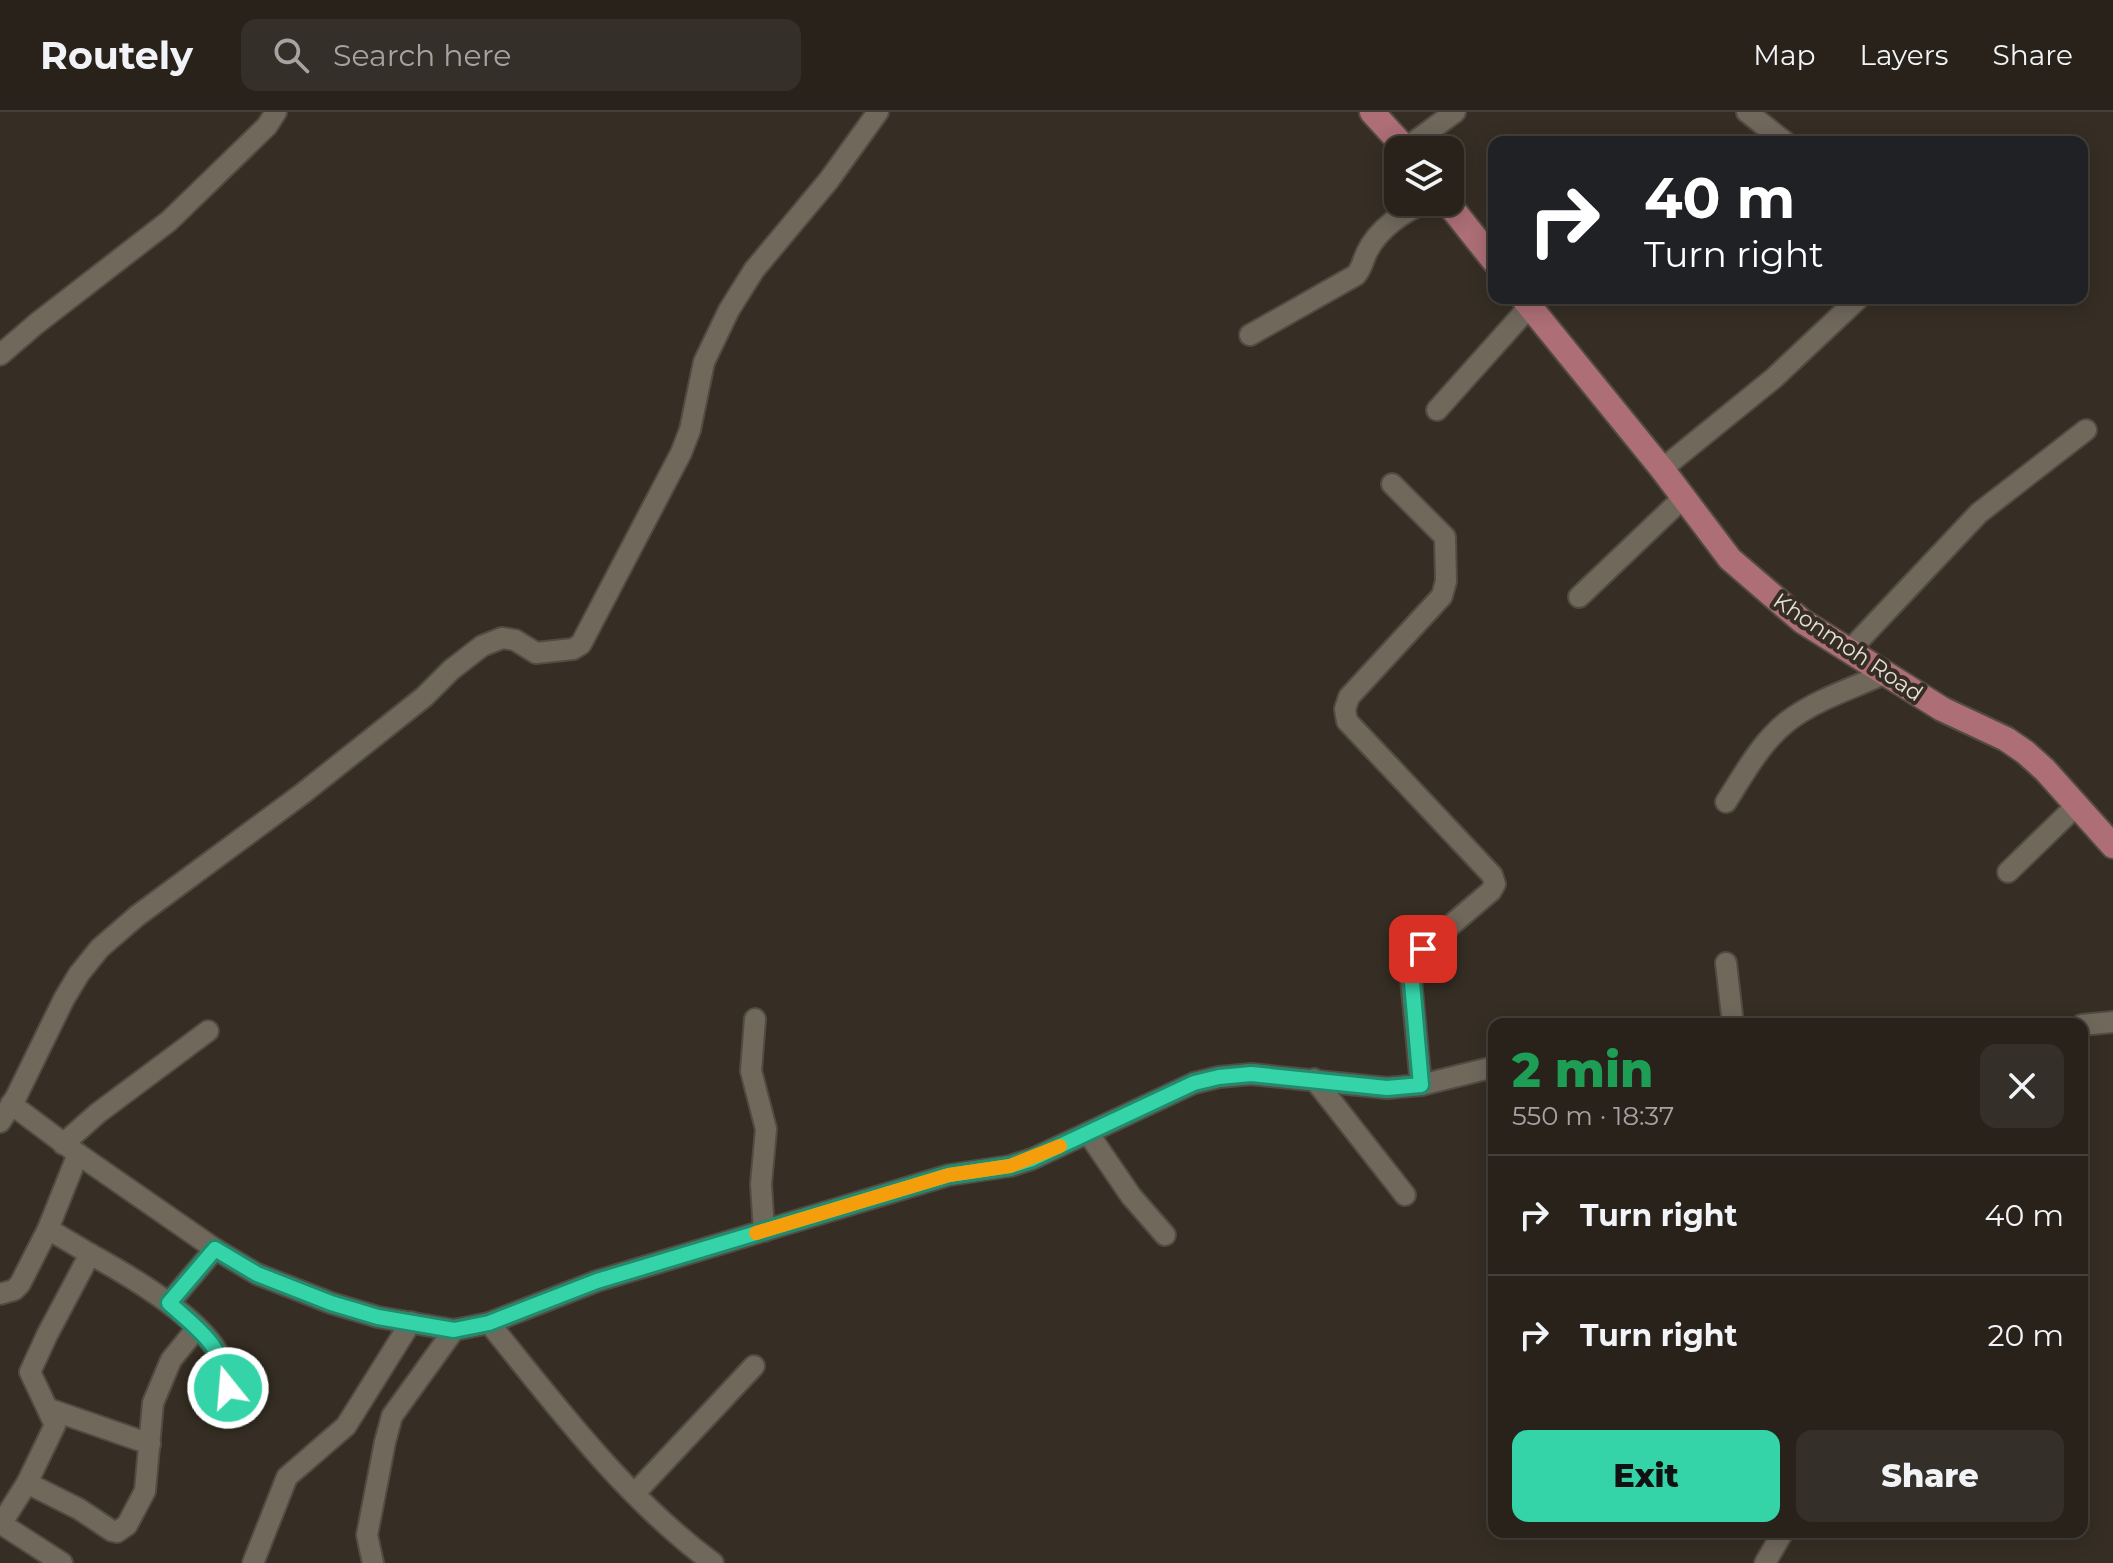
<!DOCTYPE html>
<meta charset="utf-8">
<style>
body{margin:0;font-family:Montserrat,sans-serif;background:#342f28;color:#f1f3f6;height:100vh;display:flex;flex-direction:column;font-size:30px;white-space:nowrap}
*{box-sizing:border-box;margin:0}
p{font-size:26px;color:#a5a4a3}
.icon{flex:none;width:44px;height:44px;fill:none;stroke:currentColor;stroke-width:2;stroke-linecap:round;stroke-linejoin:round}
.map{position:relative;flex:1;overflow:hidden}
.details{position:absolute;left:1488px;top:906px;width:600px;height:520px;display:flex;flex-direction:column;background:#28221b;border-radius:16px;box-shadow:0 4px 20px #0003,0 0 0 2px #443f3a}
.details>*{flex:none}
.guide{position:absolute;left:1488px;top:24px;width:600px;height:168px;border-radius:16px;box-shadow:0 4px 20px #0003,0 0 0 2px #443f3a;background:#202124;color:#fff;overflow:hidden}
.fabs{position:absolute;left:1384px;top:24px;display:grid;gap:16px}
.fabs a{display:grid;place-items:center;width:80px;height:80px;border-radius:16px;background:#28221b;box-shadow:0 4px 20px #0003,0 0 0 2px #443f3a;font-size:40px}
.pin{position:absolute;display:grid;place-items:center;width:68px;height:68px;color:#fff;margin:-34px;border-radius:16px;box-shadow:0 4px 12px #0006}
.me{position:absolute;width:88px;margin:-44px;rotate:343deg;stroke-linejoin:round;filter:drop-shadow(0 0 6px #0008)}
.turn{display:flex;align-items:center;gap:28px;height:168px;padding:0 24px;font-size:36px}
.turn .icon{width:104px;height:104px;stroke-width:2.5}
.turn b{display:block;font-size:56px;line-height:68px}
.round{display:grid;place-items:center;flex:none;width:84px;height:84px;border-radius:16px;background:#342f28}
.headline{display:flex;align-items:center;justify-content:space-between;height:136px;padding:0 24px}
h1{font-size:48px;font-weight:800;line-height:60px;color:#1e9e55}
.button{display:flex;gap:16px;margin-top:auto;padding:16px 24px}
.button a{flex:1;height:92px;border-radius:16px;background:#34d4a8;color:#111;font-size:32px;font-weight:800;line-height:92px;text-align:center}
.button a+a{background:#342f28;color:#f1f3f6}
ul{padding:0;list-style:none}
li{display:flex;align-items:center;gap:24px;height:120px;padding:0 24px;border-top:2px solid #443f3a}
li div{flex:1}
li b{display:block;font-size:30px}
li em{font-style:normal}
header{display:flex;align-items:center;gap:48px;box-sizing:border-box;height:112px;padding:0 40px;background:#28221b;border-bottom:2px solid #443f3a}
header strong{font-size:38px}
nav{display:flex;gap:44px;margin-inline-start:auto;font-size:28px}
.search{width:560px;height:72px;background:#342f28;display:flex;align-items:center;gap:20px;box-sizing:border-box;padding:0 28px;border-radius:16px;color:#a5a4a3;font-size:30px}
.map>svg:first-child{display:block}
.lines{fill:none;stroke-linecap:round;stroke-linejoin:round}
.minor-casing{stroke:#514b41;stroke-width:24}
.major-casing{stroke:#514b41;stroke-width:28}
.minor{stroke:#71685c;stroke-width:20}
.major{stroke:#ad6e76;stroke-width:24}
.route-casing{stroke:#228a6d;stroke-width:20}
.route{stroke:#34d4a8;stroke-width:14}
.slow{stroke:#f59e0b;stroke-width:14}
.labels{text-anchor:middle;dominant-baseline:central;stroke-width:8;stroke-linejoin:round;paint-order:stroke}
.street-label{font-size:22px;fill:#e5e0d9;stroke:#362e24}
</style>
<header>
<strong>Routely</strong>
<div class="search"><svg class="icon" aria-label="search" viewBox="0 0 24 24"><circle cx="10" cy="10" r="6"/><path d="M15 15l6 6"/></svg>Search here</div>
<nav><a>Map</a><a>Layers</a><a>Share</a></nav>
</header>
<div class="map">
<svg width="2113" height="1451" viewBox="0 0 2113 1451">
<rect width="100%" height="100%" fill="#362e24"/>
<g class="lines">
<defs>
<g id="minor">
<path d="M1747,0L1785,30"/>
<path d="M1406,36L1455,0"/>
<path d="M1250,223L1356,163C1362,156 1363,148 1367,140C1378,117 1403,100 1426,90"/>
<path d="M0,243L36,212L169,109L267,14L276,0"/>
<path d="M1437,298L1530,194"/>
<path d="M1662,357L1774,266L1859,186"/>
<path d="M1392,372L1445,425L1446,469L1442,484L1349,585L1345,597L1347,609L1492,763L1495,772L1491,779L1423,837L1413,850L1411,867L1421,973"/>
<path d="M1579,485L1683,386"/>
<path d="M1849,539L1979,401L2086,318"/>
<path d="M1726,690C1744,662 1761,630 1788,609C1815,588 1853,576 1884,562"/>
<path d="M2008,760L2077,693"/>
<path d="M1726,851L1733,912"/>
<path d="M755,907L751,959L766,1017L761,1072L764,1119"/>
<path d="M2082,913L2113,910"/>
<path d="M1314,967L1405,1083"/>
<path d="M11,992L78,1042L215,1137L257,1162L331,1191L378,1205L454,1218L489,1211L597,1169L949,1063L1010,1054L1032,1047L1194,971L1219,965L1251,962L1387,976L1421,973L1494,955"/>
<path d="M0,1010L16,985L64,887L79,862L100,836L137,804L302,682L424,585L451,558L482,534L502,526L515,528L536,541L573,537L581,532L681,341L690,318L704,250L729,198L754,158L829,68L878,0"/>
<path d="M1088,1021L1131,1084L1165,1123"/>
<path d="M63,1032L98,1001L208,919"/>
<path d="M90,1142C130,1164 205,1207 223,1250C229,1263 228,1279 229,1293"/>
<path d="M0,1182L14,1178L20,1172L48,1117"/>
<path d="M169,1191L215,1137"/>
<path d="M489,1211C558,1296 625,1386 713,1451"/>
<path d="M49,1297L150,1332"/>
<path d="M27,1371L79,1397L112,1419L117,1420L127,1413L145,1379L153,1291L171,1248L197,1216"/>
<path d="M635,1381L754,1254"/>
<path d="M0,1411L62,1451"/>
<path d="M1,1412L27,1371L55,1313L30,1260L47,1223L90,1142L48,1117L78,1042"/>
<path d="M253,1451L287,1365L346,1314L411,1210"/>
<path d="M373,1451L367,1423L385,1330L392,1304L454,1218"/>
<path d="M1765,1451L1783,1420"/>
</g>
<g id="major">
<path d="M1372,0L1407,38"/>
<path d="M1447,90L1494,149"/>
<path d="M1523,186L1662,357L1730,447L1802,509L1942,597L2006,627L2025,640L2045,658L2113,734"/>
</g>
</defs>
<use href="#minor" class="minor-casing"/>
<use href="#major" class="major-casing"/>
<use href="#minor" class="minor"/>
<use href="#major" class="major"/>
</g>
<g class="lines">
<defs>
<path id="route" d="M228,1276C223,1233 199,1218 169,1191L215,1137L257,1162L331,1191L378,1205L454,1218L489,1211L597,1169L949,1063L1010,1054L1032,1047L1194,971L1219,965L1251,962L1387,976L1421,973L1411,859L1413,850L1423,837"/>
</defs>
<use href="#route" class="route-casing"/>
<use href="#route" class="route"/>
<path class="slow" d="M756,1121L949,1063L1010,1054L1060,1034"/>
</g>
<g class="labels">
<g class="street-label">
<text transform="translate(1848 535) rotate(34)">Khonmoh Road</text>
</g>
</g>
</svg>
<div class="fabs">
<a><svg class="icon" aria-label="layers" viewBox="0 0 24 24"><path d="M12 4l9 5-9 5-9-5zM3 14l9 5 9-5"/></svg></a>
</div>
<div class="pin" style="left:1423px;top:837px;background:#d93025"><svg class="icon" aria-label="arrive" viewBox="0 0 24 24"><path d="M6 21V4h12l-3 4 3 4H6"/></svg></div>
<svg class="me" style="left:228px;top:1276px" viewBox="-20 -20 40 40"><circle r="17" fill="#34d4a8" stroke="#fff" stroke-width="3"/><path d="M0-11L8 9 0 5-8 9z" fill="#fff"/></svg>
<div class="guide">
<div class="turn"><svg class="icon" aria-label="right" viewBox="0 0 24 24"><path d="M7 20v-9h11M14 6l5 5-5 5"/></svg><div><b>40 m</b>Turn right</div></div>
</div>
<section class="details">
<div class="headline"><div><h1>2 min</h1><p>550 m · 18:37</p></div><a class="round"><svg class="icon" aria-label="close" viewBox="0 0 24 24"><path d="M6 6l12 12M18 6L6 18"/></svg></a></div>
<ul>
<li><svg class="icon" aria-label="right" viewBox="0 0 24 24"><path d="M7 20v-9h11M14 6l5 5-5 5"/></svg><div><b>Turn right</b></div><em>40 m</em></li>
<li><svg class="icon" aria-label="right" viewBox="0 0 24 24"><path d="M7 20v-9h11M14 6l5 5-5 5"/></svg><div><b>Turn right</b></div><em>20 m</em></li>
</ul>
<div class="button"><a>Exit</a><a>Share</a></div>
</section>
</div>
